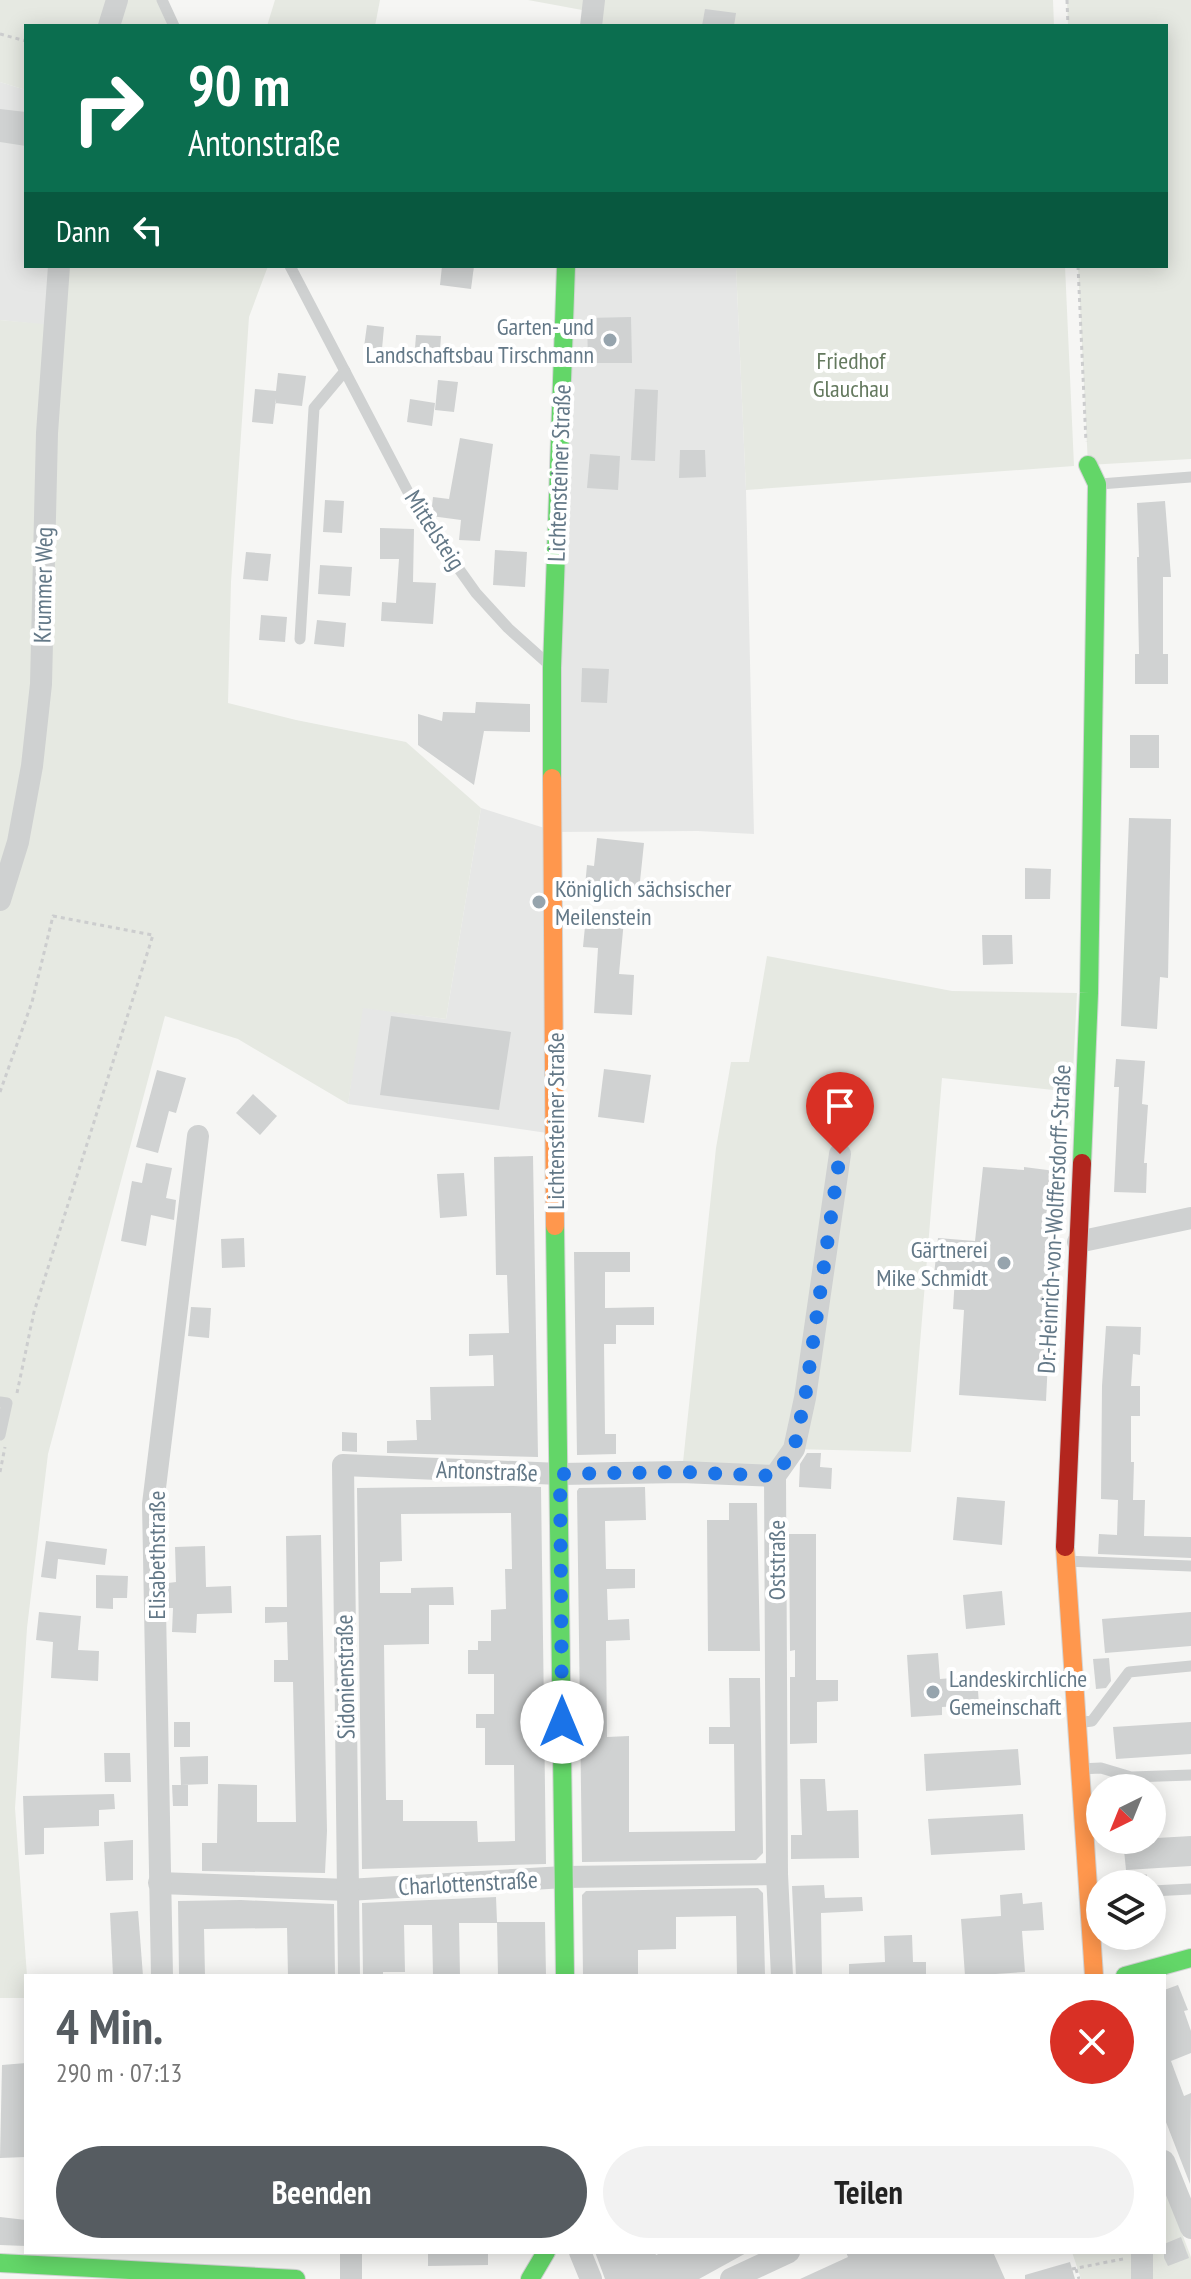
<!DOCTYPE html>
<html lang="de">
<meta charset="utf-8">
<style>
body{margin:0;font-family:"PT Sans Narrow",sans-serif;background:#f2f2f2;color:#222;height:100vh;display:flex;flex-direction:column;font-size:30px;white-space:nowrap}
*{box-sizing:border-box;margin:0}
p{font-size:26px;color:#767676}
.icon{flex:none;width:44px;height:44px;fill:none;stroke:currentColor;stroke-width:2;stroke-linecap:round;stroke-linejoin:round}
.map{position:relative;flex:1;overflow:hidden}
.panel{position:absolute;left:24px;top:1974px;width:1142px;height:280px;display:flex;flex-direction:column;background:#fff;border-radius:0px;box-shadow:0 4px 20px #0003}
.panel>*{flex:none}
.hud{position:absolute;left:24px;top:24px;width:1144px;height:244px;border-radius:0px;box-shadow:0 4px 20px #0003;background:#0b6e4f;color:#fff;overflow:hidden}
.needle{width:52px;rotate:223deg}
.controls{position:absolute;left:1086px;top:1774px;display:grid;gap:16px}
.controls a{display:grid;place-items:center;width:80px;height:80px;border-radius:50%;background:#fff;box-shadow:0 4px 20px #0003;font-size:40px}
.pin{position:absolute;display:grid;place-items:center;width:68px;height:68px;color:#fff;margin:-82px -34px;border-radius:50% 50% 50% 0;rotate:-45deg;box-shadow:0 0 8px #0007}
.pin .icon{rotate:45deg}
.me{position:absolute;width:88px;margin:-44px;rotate:0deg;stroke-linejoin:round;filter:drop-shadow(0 0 6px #0008)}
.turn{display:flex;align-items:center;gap:28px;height:168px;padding:0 32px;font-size:36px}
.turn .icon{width:104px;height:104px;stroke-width:2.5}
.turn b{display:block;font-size:56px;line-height:68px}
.then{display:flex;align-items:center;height:76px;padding:0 32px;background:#0003;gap:16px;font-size:30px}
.round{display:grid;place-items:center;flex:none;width:84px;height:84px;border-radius:42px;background:#f2f2f2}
.head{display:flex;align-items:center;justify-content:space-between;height:136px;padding:0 32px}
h1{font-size:48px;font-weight:600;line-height:60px;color:#565c61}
.button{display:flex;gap:16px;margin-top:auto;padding:16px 32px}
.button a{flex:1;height:92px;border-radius:48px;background:#565c61;color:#fff;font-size:32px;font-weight:600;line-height:92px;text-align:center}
.button a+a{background:#f2f2f2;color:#222}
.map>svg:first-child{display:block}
.built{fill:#e6e7e6}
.green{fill:#e6e9e2}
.building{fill:#d0d2d2;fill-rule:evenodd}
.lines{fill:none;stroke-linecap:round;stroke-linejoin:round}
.fast-casing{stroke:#d2d4d4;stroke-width:20}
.slow-casing{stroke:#d2d4d4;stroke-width:20}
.jam-casing{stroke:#d2d4d4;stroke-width:20}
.path{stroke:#cccdce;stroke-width:3;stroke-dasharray:4 4;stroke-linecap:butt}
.lane{stroke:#cfd1d1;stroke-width:11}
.street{stroke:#cfd1d1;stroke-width:22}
.fast{stroke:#63d668;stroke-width:18}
.slow{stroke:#ff974d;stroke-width:18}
.jam{stroke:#b3261e;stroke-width:18}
.route{stroke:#1a73e8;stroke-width:14;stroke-dasharray:0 25.2}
.poi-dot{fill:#96a4ad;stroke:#fff;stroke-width:3}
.labels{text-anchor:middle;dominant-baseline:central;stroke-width:8;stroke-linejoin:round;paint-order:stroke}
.poi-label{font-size:24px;fill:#637887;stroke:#fff;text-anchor:end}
.park-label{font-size:24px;fill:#64795e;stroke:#fff}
.street-label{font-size:24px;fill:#637887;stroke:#fff}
</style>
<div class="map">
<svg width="1191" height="2279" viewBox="0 0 1191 2279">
<rect width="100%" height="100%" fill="#f6f6f4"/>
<g class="built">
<path d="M0,82L26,90V266H59L54,326L0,320Z"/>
<path d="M566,266H736L746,490L754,834L698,831L555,832L554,1134L348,1104L361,1007L446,1019L481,808L554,831Z"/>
</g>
<g class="green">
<path d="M0,0H162L174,26H26V90L0,82Z"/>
<path d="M275,0H380L375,26H267Z"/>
<path d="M528,0H1053L1054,26H592L593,12Z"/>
<path d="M1067,0H1191V459L1088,465L1078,266H1166V26H1068Z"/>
<path d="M59,266H268L249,317L231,582L228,703L296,720L406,742L481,808L446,1019L363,1008L348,1104L238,1039L165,1016L48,1454L27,1628L15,1808L27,1976L26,1998H0V320L54,325Z"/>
<path d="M736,266H1065L1074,466L746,490Z"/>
<path d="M767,956L952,991L1077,993L1072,1092L942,1078L911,1452L794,1449L775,1476L682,1472L716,1148L731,1062H749Z"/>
<path d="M1164,2187L1191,2257V2279H1081L1072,2252H1164Z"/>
</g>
<g class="building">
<path d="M705,9L736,13L734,26H702Z"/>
<path d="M0,109L26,112V146L0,142Z"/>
<path d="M442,266H474L471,289L440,285Z"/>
<path d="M631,317L632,363H588L587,318Z"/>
<path d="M367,325L384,327L382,349L364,347Z"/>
<path d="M416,335L441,336L439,363L414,361Z"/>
<path d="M278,373L306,376L302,406L275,403L276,399L273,424L252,422L255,389L276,391Z"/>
<path d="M438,380L458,382L454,412L435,410Z"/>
<path d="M635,389L658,390L655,461L631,460Z"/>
<path d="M410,399L435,403L432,426L407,422Z"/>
<path d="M460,438L493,444L480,541L459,540L461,520L431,516L433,497L449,499Z"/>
<path d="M680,450H705L706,477L679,478Z"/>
<path d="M590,454L620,456L618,490L587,488Z"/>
<path d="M325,500L344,501L342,533L323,532Z"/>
<path d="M1165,501L1171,577H1163V654H1168V684H1135V654H1139L1137,557H1139L1137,503Z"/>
<path d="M380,528L414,529L413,582L436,583L433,624L381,621L382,602L396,603L399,559H380Z"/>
<path d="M495,550L527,552L525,587L493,585Z"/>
<path d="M246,552L271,554L268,581L243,579Z"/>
<path d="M320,565L352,567L350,596L318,594Z"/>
<path d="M261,615L287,617L285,642L259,640Z"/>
<path d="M317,620L346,623L344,647L314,644Z"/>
<path d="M582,668L609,669L607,703L581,702Z"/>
<path d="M476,702L530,704V732L484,731L474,785L418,745V714L442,721L443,712L475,713Z"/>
<rect x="1130" y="735" width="29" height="33"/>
<path d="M1129,818L1171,819L1168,978L1160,977L1157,1029L1121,1026Z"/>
<path d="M597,838L644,843L639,891L585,886L587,865L594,866Z"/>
<path d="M1025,868L1051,869L1050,899H1025Z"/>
<path d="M586,916L624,920L619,974L634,975L632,1015L594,1013L598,948L583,947Z"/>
<path d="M982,935H1012L1013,964L983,965Z"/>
<path d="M391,1016L511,1032L499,1110L380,1095Z"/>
<path d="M1116,1059L1145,1061L1142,1104L1148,1105L1144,1163H1147L1146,1193L1114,1192L1119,1087H1114Z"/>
<path d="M604,1069L651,1075L644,1123L598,1117Z"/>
<path d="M157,1070L186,1078L176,1113L169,1111L158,1153L136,1147Z"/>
<path d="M253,1094L277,1116L260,1135L236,1113Z"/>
<path d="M533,1156L538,1457L387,1453V1441L417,1440L416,1420H431L430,1387L494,1386L493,1355L469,1356V1334L509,1333L507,1275H496L494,1157Z"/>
<path d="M146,1163L172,1168L166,1198L176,1200L174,1220L151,1215L146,1246L121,1241L132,1181L142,1183Z"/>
<path d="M983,1167L1024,1170V1167L1055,1171L1047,1247H1050L1042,1338L1049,1339L1046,1401L959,1395L964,1310L953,1309L955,1277L934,1275L938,1238L975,1241Z"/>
<path d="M464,1173L467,1216L440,1218L437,1174Z"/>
<path d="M244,1238L245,1267L222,1268L221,1239Z"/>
<path d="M574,1252H630V1272H605V1308L654,1307V1325H616V1344H604L605,1434H616V1454L577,1455Z"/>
<path d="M191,1307L211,1308L209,1338L188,1336Z"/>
<path d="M1106,1326L1141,1327L1140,1355L1133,1354L1131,1386H1140V1416H1131V1462H1134L1133,1500H1145L1144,1536L1191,1537V1558L1098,1554L1099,1534L1117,1535L1118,1500L1101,1499L1102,1386Z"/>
<path d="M342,1432L357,1433V1452L342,1451Z"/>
<path d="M807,1453H821L820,1467L832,1468L831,1489L799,1487L800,1464Z"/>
<path d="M513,1486L541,1487L546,1864L362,1869L357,1488ZM511,1513L512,1569H505L506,1609L491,1610V1641H478V1650H468V1674H494V1714H476V1728H485V1765H514L515,1841L478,1842L477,1821H403V1800H386L384,1645L429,1644V1605H454L453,1587L411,1588V1593H380V1562L402,1561L401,1514Z"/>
<path d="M645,1487L646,1520L605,1521L606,1569H635V1588L607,1589L608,1620L629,1619L630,1640L606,1641L607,1737L629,1736V1832L735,1831L734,1744H709V1727H730L729,1678H760L763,1853L756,1860L582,1862L577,1491L579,1488Z"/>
<path d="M957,1497L1005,1501L1002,1545L953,1540Z"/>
<path d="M729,1503H757L760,1651H708L707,1520H729Z"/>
<path d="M789,1534H816V1680H838V1701L817,1702V1743L790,1744V1677H795V1650L790,1651Z"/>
<path d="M321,1535L327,1831L325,1873L202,1871V1843H217L218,1784L257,1785V1822H296L293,1682H274V1660H288L287,1622L265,1623V1607H287L286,1536Z"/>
<path d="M46,1541L107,1549L105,1565L58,1559L56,1579L41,1577Z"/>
<path d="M205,1546L206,1587L231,1586L232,1613L197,1614L196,1633L172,1632L173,1608H169L168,1583L176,1582L175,1547Z"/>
<path d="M96,1575L128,1576L127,1598H113V1609L96,1608Z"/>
<path d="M1002,1591L1005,1625L966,1629L963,1595Z"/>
<path d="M39,1612L81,1616L78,1650L99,1651L98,1681L51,1678L53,1642L36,1640Z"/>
<path d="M1191,1612V1646L1105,1653L1102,1619Z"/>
<path d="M938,1653L940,1679L977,1676L979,1705L942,1707V1715L911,1717L907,1655Z"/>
<path d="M1109,1658L1111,1681L1106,1688L1096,1689L1093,1659Z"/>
<rect x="174" y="1722" width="16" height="25"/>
<path d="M1191,1722V1754L1116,1759L1113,1727Z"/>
<path d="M1018,1749L1021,1785L926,1791L924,1754Z"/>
<path d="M104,1753H130L131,1782H105Z"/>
<path d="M208,1756V1784L181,1785L180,1757Z"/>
<path d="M800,1779H825L827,1811L858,1810L859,1858L791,1859V1835H802Z"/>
<path d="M172,1785H188V1806H173Z"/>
<path d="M114,1794L115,1809L99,1810V1826L44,1828V1854L25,1855L23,1796Z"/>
<path d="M1023,1814L1025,1850L931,1855L928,1819Z"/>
<path d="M1191,1836V1866L1126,1870L1123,1840Z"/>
<path d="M133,1840V1880L106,1881L104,1842Z"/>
<path d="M824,1885L825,1898L862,1897L863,1911L821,1913L822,1976H796L792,1886Z"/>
<path d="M758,1888L763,1893L765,1976H737L736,1916L676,1917V1949L638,1950V1974L583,1976L582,1895L586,1891Z"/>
<path d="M1022,1893L1023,1904L1042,1902L1044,1930L1022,1931L1025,1972L965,1976L961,1919L1001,1916L1000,1895Z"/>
<path d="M496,1897L497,1922H545L546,1976H498L497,1923H459L460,1976H433L432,1925H404L405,1972H383V1976H363L362,1903Z"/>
<path d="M241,1900L334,1904L335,1976H288L287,1928L204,1929L205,1976H179L178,1901Z"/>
<path d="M138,1911L143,1976H113L110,1913Z"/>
<path d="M912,1935L913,1962H926V1976H849V1964L885,1962L884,1936Z"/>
<path d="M1178,1985L1188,2010L1184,2011L1191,2031V2053L1171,2061L1184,2096L1191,2093L1190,2184L1164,2117V1990Z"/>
<path d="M26,2063V2157L0,2158L2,2065Z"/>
<path d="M0,2217L26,2220V2246L0,2245Z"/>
<path d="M1181,2237L1189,2258L1168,2266L1164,2258V2244Z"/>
<path d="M428,2252H488V2265L428,2266Z"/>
<path d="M595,2252H655L656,2255L663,2252H748L699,2279H605Z"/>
<path d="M846,2252H993L1005,2279H800L848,2257Z"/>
<path d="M1070,2262L1075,2279H1025V2275Z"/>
</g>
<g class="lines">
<defs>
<g id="fast">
<path d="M552,778V668L566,266"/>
<path d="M1082,1163L1089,993L1097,484L1088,465"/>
<path d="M555,1226L565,1976"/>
<path d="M1125,1976L1191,1958"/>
<path d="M0,2263L296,2279"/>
<path d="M530,2279L546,2252"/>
</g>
<g id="slow">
<path d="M552,778L555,1226"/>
<path d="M1065,1547L1094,1976"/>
</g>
<path id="jam" d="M1065,1547L1082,1163"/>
</defs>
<use href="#fast" class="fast-casing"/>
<use href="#slow" class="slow-casing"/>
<use href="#jam" class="jam-casing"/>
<g class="path">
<path d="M1067,0L1068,26"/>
<path d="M0,34L26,41"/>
<path d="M1078,266L1086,442"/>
<path d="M0,1092L32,1002L53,916L153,935L34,1312L17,1393"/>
<path d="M0,1472L5,1447"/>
<path d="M1111,1878L1147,1876"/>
<path d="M1072,2269L1123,2259"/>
<path d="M1076,2269L1079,2279"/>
</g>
<g class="lane">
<path d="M162,0L174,26"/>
<path d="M290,266L419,513L476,593L508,628L546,662"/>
<path d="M1100,484L1191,477"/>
<path d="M300,639L314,408L345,371"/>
<path d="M0,1402L7,1403L0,1435"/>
<path d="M1065,1561L1191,1566"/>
<path d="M1076,1723L1092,1721L1129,1672L1191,1666"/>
<path d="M1079,1769L1101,1768L1131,1777L1191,1775"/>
<path d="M1152,1891L1191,1889"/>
</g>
<g class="street">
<path d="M109,26L117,0"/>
<path d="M591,26L594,0"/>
<path d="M0,900L18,842L32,766L41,684L47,433L59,266"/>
<path d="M1078,1242L1191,1218"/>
<path d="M159,1883L348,1890L564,1877L777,1874"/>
<path d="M162,1976L153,1504L198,1136"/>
<path d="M349,1976L343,1465L560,1474L682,1472L775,1476"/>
<path d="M782,1976L777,1874L775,1476L794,1449L805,1398L840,1154"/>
<path d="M1164,2161L1191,2228"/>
<path d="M351,2252V2279"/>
<path d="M580,2252L591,2279"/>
<path d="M1142,2252V2279"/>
<path d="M731,2279L789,2252"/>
</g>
<use href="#fast" class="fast"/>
<use href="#slow" class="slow"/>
<use href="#jam" class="jam"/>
</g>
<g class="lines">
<path class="route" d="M562,1722L560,1474L682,1472L775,1476L794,1449L805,1398L840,1154"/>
</g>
<g class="poi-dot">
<circle cx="610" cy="340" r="8"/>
<circle cx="539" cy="902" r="8"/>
<circle cx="1004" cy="1263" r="8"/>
<circle cx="933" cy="1692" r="8"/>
</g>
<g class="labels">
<g class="poi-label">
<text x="594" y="326">Garten- und<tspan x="594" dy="28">Landschaftsbau Tirschmann</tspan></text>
<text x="555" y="888" text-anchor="start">Königlich sächsischer<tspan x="555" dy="28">Meilenstein</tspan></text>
<text x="988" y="1249">Gärtnerei<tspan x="988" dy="28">Mike Schmidt</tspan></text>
<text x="949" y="1678" text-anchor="start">Landeskirchliche<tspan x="949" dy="28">Gemeinschaft</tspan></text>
</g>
<g class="park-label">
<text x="851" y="360">Friedhof<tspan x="851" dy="28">Glauchau</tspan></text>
</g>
<g class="street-label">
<text transform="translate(559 473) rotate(-88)">Lichtensteiner Straße</text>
<text transform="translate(435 530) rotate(57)">Mittelsteig</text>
<text transform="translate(43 585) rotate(-89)">Krummer Weg</text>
<text transform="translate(555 1121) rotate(-90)">Lichtensteiner Straße</text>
<text transform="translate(1054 1219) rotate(-87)">Dr.-Heinrich-von-Wolffersdorff-Straße</text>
<text transform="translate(487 1471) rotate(2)">Antonstraße</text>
<text transform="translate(156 1555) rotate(-90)">Elisabethstraße</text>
<text transform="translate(776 1560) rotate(-90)">Oststraße</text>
<text transform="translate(345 1677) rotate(-91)">Sidonienstraße</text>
<text transform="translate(468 1883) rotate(-3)">Charlottenstraße</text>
</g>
</g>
</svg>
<div class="controls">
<a><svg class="needle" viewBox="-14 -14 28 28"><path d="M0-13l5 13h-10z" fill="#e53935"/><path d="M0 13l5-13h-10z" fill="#767676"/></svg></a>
<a><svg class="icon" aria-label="layers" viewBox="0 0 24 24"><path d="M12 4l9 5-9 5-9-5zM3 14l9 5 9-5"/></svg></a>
</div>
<div class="pin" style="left:840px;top:1154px;background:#d93025"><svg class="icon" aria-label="arrive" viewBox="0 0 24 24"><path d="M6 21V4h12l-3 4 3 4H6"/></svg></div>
<svg class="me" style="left:562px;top:1722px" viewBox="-20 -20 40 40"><circle r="19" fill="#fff"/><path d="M0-13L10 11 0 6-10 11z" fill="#1a73e8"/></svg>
<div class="hud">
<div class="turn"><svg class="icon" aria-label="right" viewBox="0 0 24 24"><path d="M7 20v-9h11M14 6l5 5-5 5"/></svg><div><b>90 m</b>Antonstraße</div></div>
<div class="then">Dann<svg class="icon" aria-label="left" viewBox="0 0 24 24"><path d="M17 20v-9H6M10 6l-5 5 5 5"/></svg></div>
</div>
<section class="panel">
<div class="head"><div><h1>4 Min.</h1><p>290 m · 07:13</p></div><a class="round" style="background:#d93025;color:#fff"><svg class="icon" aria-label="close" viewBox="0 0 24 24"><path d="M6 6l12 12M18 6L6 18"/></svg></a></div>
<div class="button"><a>Beenden</a><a>Teilen</a></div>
</section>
</div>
